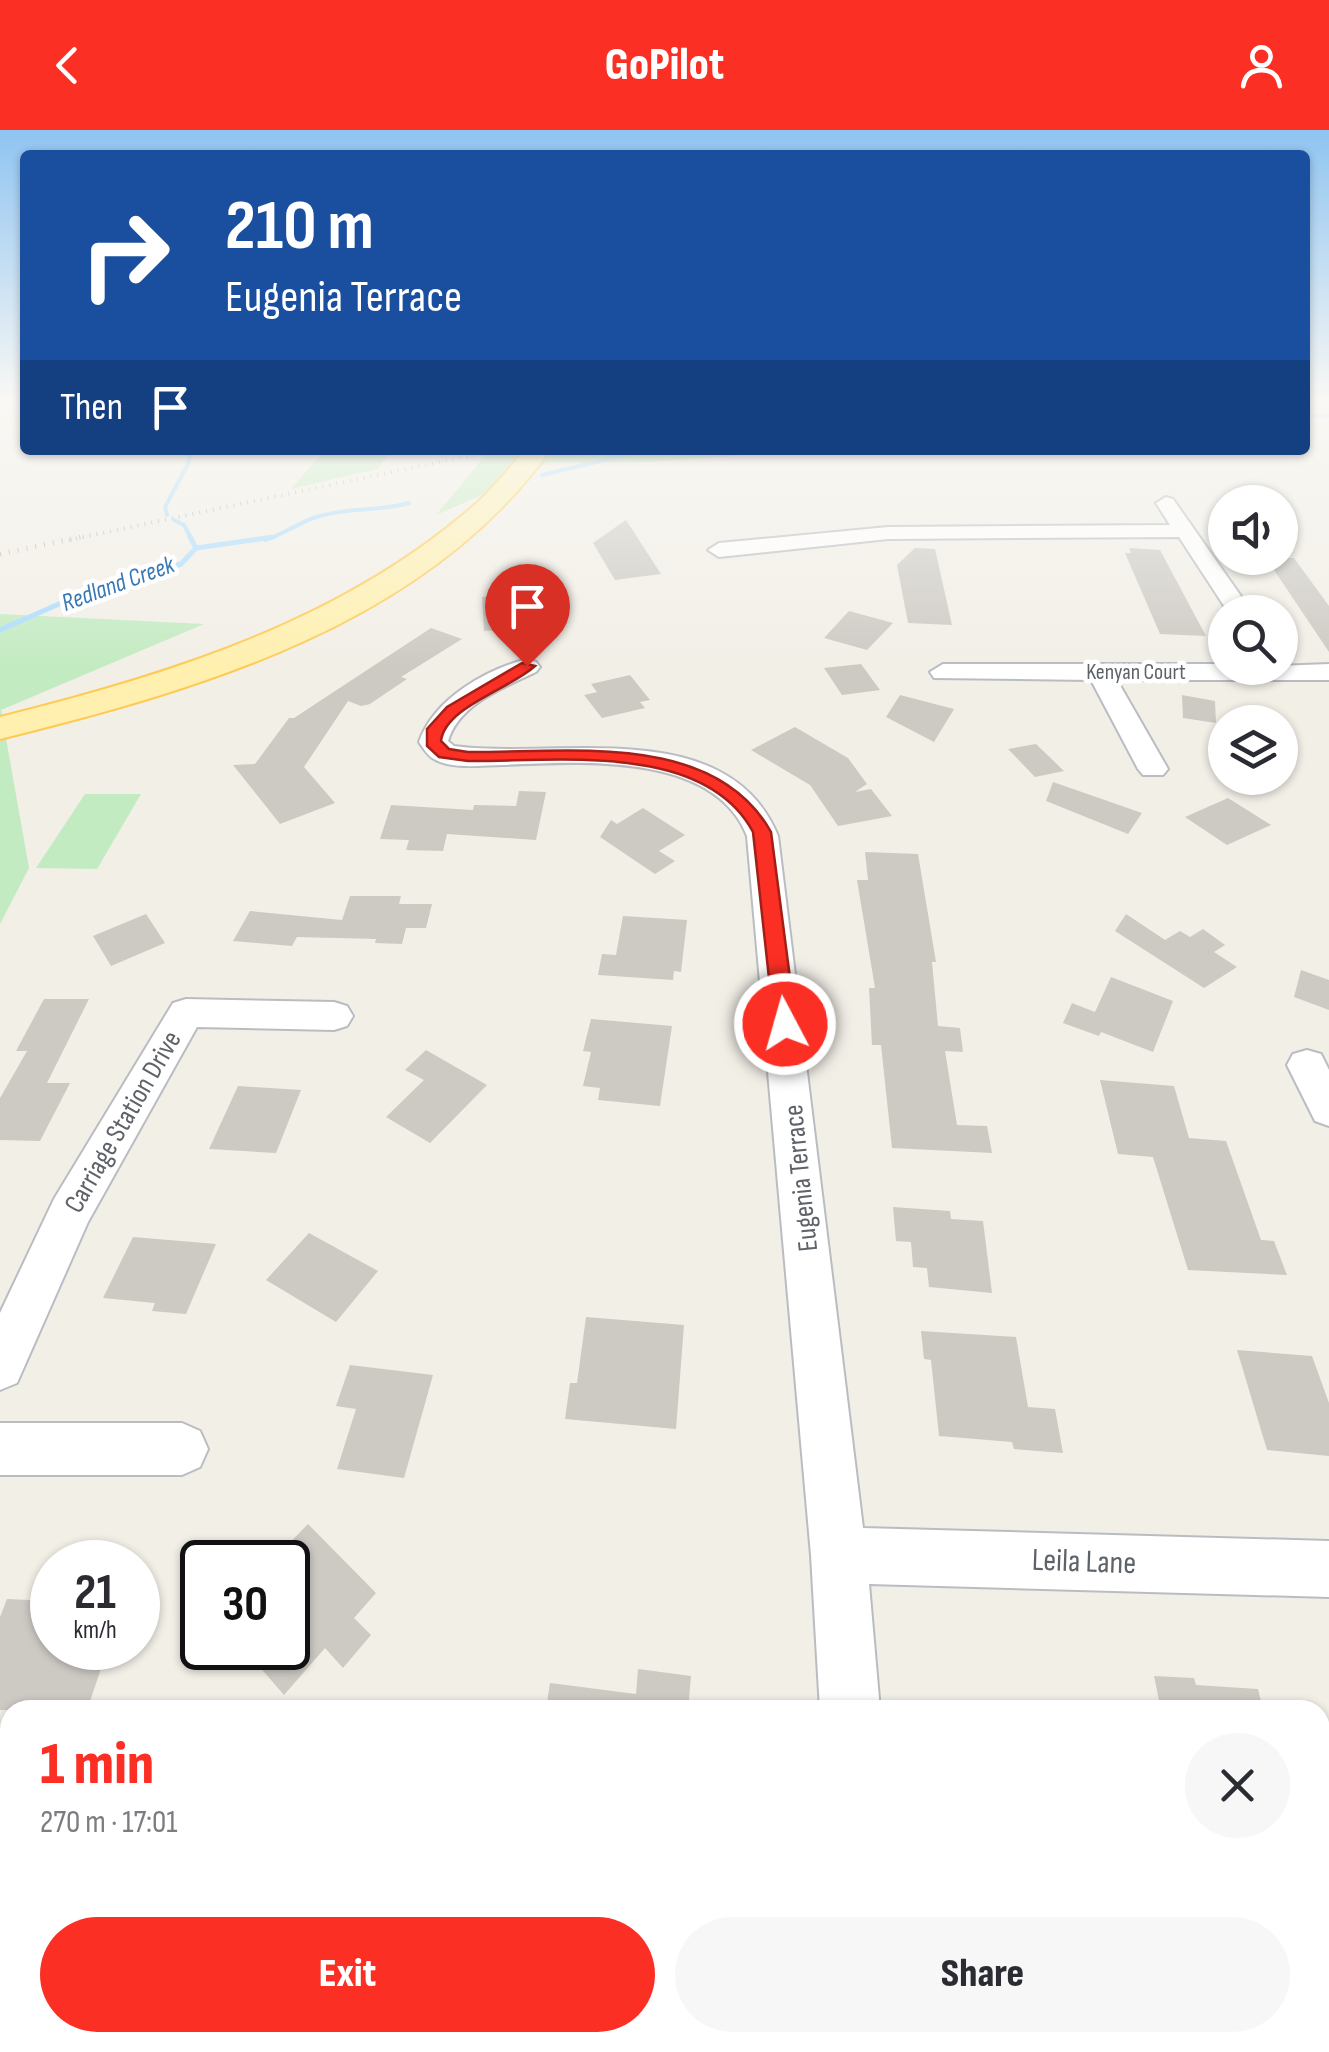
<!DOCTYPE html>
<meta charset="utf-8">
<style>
body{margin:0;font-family:"Sofia Sans Condensed",sans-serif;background:#f7f7f7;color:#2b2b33;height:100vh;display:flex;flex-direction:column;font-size:38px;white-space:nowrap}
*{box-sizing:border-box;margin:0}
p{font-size:32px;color:#7c7c81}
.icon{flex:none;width:55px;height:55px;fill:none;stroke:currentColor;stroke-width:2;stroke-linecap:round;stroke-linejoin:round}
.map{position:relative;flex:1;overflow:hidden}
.drawer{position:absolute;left:0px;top:1570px;width:1330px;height:352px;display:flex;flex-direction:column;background:#fff;border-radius:30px 30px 0 0;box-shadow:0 2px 8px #0004}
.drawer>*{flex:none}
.banner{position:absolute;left:20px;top:20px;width:1290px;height:305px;border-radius:10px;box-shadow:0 2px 8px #0004;background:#1a4fa0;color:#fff;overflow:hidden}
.tools{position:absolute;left:1208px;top:355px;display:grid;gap:20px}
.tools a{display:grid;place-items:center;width:90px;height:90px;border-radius:50%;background:#fff;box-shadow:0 2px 8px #0004;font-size:50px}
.speed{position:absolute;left:30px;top:1410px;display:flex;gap:20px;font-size:50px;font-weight:700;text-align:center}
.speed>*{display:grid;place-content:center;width:130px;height:130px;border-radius:50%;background:#fff;box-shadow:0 2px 8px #0004;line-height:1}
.speed small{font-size:25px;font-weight:400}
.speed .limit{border:5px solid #111;border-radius:15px;background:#fff;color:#111}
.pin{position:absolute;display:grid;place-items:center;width:85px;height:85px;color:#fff;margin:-102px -42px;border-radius:50% 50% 50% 0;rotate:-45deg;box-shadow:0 0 10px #0007}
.pin .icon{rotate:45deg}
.me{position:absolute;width:110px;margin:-55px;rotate:354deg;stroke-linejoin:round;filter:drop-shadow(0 0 8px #0008)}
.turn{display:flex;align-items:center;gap:35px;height:210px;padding:0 40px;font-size:45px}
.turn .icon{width:130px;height:130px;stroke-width:2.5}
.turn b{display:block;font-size:70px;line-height:85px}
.then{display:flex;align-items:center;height:95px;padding:0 40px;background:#0003;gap:20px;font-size:38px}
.round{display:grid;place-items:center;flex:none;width:105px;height:105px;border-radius:52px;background:#f7f7f7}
.summary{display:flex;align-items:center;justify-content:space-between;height:170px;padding:0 40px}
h1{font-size:60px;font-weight:800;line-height:75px;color:#fb2f24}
.cta{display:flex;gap:20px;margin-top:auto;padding:20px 40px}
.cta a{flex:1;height:115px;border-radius:60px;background:#fb2f24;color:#fff;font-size:40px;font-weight:800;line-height:115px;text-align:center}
.cta a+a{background:#f7f7f7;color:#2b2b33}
header{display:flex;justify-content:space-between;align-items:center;height:130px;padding:0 40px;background:#fb2f24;color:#fff;font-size:45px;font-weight:800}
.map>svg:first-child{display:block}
.green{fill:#c3ebc2}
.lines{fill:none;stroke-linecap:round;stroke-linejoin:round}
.stream-far1{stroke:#aadcff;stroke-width:4}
.stream{stroke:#aadcff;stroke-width:5}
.building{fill:#cdcac4}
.minor-casing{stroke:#b9bdc2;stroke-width:4}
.major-casing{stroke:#ffca53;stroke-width:4}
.minor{fill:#fff;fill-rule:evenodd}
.major{fill:#fff0af;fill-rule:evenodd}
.rail-far1{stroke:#b6b7b8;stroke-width:4;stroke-dasharray:1 6;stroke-linecap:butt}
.rail{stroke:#b6b7b8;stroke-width:5;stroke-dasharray:1 8;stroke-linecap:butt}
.route{fill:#fb2f24;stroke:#a31f17;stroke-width:2.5}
.labels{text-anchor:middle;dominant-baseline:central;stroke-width:9;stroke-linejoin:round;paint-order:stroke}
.far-street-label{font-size:22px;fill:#5e6369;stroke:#fff}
.far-water-label{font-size:25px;font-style:italic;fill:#3878b3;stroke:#fff}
.street-label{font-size:28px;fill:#5e6369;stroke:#fff}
.near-street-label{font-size:32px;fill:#5e6369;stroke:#fff}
</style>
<header><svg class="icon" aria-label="back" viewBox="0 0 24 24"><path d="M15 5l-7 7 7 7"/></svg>GoPilot<svg class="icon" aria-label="person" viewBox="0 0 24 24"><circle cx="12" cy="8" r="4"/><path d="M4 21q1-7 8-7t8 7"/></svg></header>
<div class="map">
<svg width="1329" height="1922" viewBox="0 0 1329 1922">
<rect width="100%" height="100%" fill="#f2efe7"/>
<g class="green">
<path d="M325,320H391L378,339L291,359Z"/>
<path d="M490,320H810L650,332L546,333L533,343L436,385Z"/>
<path d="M0,484L204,494L1,580L29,738L0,794Z"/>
<path d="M85,664H141L97,739L36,738Z"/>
</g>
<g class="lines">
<g class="stream-far1">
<path d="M1305,287L1329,285"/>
<path d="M542,345L646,320"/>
<path d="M167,385L165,377L189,332L190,320"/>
<path d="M174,390L184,395L192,410"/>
<path d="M265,410C282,405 298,393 316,387C347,377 378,382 409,373"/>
</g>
<g class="stream">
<path d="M190,407L196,418"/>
<path d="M0,500L84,463L181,434L196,418L273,407"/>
</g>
</g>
<g class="building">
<path d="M626,390L661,444L615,450L593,413Z"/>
<path d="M915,418L935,419L952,495L908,493L897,435Z"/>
<path d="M1129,418L1160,420L1206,506L1160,504L1125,423H1131Z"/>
<path d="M1266,428H1294L1329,476V522Z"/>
<path d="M530,463L533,488L506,490L507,499L484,501L482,467Z"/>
<path d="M849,481L893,493L867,520L824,508Z"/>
<path d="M431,498L462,509L401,547L407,549L370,574L361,576L348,571L304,637L335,673L280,694L233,635L255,634L289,588H294Z"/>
<path d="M861,534L880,560L842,565L824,538Z"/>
<path d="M630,545L650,570L640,572L645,578L602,588L584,565L597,562L591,554Z"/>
<path d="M900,565L954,579L934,612L886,587Z"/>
<path d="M1182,565L1215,571L1216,593L1183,588Z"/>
<path d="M795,597L848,628L867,654L855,662L871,659L892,686L838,696L810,655L751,620Z"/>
<path d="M1036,614L1064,641L1035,647L1008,619Z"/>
<path d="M1053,652L1142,683L1128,704L1046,671Z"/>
<path d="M519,661L546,662L536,710L447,704L443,721L406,720L409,710L380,709L391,675L473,680L474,675L516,676Z"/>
<path d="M1228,668L1271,695L1227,715L1185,687Z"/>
<path d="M643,678L685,705L659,721L675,731L655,744L600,707L611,690L617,694Z"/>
<path d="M865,722L918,724L936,832H932L938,896L960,898L963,922L945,921L957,995L987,996L992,1023L892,1018L881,915H872L869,858H875L857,750H868Z"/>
<path d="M350,766H401L399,774H432L426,798H406L402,814L375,813L376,809L297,807L292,816L233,811L250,781L342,790Z"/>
<path d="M146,784L165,813L111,836L93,806Z"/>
<path d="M1126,784L1165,810L1180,801L1190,807L1203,799L1225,815L1214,822L1237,837L1204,858L1115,801Z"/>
<path d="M623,786L687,790L681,842L674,841L673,850L598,845L602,824L616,825Z"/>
<path d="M1301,840L1329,850V880L1294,867Z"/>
<path d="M1111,847L1173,871L1153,922L1101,902L1099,906L1063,893L1072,873L1095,882Z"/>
<path d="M44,869H89L47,953H70L40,1011L0,1010V968L27,921H16Z"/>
<path d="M591,889L672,896L660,976L598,970L600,958L583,956L591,922L583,921Z"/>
<path d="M426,920L487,955L430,1013L386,987L424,950L405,940Z"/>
<path d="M1100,950L1174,956L1189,1008L1226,1011L1261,1110L1274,1111L1287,1145L1188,1140L1153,1027L1118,1024Z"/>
<path d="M238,956L301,960L276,1023L209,1019Z"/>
<path d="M893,1077L950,1081L951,1089L983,1091L992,1163L929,1157L927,1138L913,1137L911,1112L896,1111Z"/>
<path d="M309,1103L378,1141L336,1192L266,1150Z"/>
<path d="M133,1107L216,1114L186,1184L152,1181L155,1173L103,1168Z"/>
<path d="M586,1187L684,1195L676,1299L565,1289L570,1253H577Z"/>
<path d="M921,1201L1016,1207L1028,1277L1055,1279L1063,1323L1014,1319L1012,1312L939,1306L931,1230L924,1229Z"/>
<path d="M1237,1220L1312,1226L1329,1273V1326L1267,1320Z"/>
<path d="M350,1235L433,1245L404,1348L337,1339L356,1279L336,1276Z"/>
<path d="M308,1394L376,1463L354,1488L371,1505L343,1538L325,1518L284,1565L243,1518H288V1432H271Z"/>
<path d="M7,1469L52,1471V1518H108L87,1580H0V1487Z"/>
<path d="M638,1539L691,1546L688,1580H546L550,1553L636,1564Z"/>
<path d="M1154,1546L1194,1548L1196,1555L1258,1559L1263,1580H1161Z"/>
</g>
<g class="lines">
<defs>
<g id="minor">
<path d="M1166,367L1173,369L1252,482H1228L1179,407L888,409L719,427L708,420L719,413L888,397L1170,395L1156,373Z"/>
<path d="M527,529L536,532L540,537L536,542C504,557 459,574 448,611L454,616C555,630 727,582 778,706L863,1398L1329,1411V1467L869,1454L880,1580H820L811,1425L747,706C714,621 577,632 503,635C483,635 452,640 434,629C428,626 423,618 419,612C434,569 485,540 527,529Z"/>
<path d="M943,534H1225V538L1329,534V550H1117L1168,639L1163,645H1143L1138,639L1091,550L934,548L930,542Z"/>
<path d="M186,869L334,872L347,876L353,886L347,896L334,900L197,897L88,1092L17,1253L0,1260V1183L54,1069L173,873Z"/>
<path d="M1307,920L1321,924L1329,940V996L1315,991L1287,935L1293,924Z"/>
<path d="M0,1293H182L200,1301L208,1319L200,1337L182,1345H0Z"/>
<path d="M837,1912H909L910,1922H838Z"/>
</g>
<path id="major" d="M525,320H550C426,495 198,560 0,609V587C170,545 346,490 479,371C495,356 510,337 525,320Z"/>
</defs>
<use href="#minor" class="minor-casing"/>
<use href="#major" class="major-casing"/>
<use href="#minor" class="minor"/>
<use href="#major" class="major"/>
<path class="rail-far1" d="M69,410L497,320"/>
<path class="rail" d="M0,424L81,407"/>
</g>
<linearGradient id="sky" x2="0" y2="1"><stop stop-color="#8fc4f1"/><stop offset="0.5" stop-color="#f9f8f4"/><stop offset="1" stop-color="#f9f8f4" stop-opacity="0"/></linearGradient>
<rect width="1329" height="538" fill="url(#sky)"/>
<path class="route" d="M522,533L535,536C510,559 445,577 441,611L449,619L468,622C567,623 714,600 771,702L796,894L793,900L785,902L774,894L753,702C704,611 555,632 468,631L439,627L427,616V599L447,577Z"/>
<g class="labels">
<g class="far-street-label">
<text x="1136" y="542">Kenyan Court</text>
</g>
<g class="far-water-label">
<text transform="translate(118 454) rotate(-20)">Redland Creek</text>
</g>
<g class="street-label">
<text transform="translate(123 992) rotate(-60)">Carriage Station Drive</text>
<text transform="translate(801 1048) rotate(-96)">Eugenia Terrace</text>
</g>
<g class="near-street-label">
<text transform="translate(1084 1432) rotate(2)">Leila Lane</text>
</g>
</g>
</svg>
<div class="tools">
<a><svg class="icon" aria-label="sound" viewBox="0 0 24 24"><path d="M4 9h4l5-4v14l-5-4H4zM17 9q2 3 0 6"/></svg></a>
<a><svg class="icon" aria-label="search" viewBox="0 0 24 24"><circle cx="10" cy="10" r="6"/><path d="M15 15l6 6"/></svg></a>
<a><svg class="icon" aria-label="layers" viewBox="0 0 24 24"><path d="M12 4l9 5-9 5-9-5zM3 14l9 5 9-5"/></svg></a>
</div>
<div class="speed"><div>21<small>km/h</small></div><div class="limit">30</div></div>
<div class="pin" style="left:527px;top:536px;background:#d93025"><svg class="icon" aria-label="arrive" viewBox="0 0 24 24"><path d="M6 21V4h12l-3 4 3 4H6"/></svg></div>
<svg class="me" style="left:785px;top:894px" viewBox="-20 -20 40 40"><circle r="17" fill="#fb2f24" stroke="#fff" stroke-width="3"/><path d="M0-11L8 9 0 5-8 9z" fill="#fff"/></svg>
<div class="banner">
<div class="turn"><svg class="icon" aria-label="right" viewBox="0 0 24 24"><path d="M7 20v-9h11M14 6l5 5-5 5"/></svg><div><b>210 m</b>Eugenia Terrace</div></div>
<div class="then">Then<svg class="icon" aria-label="arrive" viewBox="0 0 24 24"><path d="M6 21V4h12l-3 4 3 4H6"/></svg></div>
</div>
<section class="drawer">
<div class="summary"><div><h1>1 min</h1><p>270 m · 17:01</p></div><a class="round"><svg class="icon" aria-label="close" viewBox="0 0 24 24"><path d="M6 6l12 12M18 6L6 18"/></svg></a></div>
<div class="cta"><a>Exit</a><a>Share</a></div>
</section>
</div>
